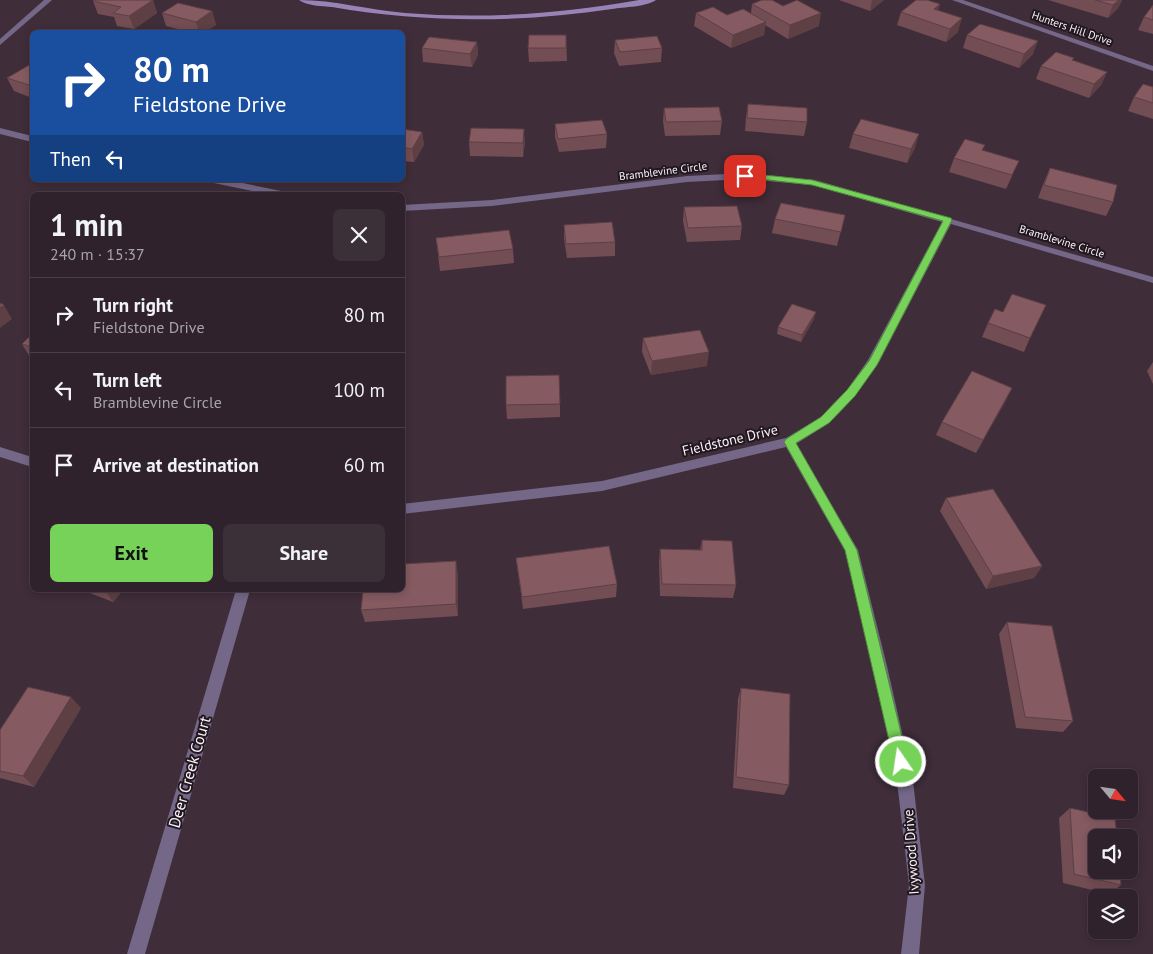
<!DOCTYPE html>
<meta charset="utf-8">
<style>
body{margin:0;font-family:"PT Sans",sans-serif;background:#3b2f38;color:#f1f3f6;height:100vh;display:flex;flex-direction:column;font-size:19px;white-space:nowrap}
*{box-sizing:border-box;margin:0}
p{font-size:16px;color:#a7a4a9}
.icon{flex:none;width:28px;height:28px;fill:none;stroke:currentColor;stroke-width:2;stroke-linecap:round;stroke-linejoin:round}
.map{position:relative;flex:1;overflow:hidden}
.panel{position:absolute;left:30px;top:192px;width:375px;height:400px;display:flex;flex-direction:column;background:#2f222c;border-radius:8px;box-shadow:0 2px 8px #0003,0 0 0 1px #4a3f48}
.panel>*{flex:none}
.guide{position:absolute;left:30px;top:30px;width:375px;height:152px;border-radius:8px;box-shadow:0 2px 8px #0003,0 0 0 1px #4a3f48;background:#1a4fa0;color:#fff;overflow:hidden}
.needle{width:32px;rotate:119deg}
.tools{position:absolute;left:1088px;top:769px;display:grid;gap:10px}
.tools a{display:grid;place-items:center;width:50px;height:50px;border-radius:8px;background:#2f222c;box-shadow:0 2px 8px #0003,0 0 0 1px #4a3f48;font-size:25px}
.pin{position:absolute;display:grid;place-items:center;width:42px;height:42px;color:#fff;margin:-21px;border-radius:10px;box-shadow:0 2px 8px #0006}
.me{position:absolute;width:55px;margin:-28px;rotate:347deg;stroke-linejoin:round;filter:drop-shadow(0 0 4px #0008)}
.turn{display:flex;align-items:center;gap:18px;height:105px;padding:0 20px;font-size:22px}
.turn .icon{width:65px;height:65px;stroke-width:2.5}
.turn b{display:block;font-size:35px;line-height:42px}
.then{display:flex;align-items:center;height:48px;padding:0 20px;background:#0003;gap:10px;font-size:19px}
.round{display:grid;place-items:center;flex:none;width:52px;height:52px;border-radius:8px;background:#3b2f38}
.headline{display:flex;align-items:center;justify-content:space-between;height:85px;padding:0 20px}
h1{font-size:30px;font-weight:800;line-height:38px}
.button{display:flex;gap:10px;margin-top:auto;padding:10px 20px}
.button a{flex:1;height:58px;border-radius:8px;background:#77d259;color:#111;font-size:20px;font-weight:800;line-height:58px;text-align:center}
.button a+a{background:#3b2f38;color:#f1f3f6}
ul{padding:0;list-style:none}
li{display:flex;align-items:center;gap:15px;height:75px;padding:0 20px;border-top:1px solid #4a3f48}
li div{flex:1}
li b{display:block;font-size:19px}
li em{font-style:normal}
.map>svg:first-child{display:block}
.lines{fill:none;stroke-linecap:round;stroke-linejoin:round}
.street{fill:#746788;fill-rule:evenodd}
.secondary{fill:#9883b7;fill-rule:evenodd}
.wall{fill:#724d53}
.shaded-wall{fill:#5d3f44}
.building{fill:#855a61;stroke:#5d3f44}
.route{fill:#77d259;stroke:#4d883a}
.labels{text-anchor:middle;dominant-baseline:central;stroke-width:4;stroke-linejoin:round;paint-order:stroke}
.far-street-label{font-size:11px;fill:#fcf1f9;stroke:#20181e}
.street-label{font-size:14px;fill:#fcf1f9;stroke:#20181e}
.near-street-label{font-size:16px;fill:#fcf1f9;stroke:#20181e}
</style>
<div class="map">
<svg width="1153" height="954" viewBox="0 0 1153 954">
<rect width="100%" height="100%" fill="#3f2d3a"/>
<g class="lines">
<g class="street">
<path d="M44,0H52L0,45V39Z"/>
<path d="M952,0H963L1153,66V71Z"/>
<path d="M0,128L32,136V142L0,134Z"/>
<path d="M745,173L815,180L1153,277V283L951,224L879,362L855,396L829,423L796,444L858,550L887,666L913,781L925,885L919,954H901L909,885L897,781L873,666L845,551L786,447L602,491L402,514V504L602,481L786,438L821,417L847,390L868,360L942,222L812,185L745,179L687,182L492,206L402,211V205L492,200L687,176Z"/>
<path d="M209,180H228L286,192L291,195H272L214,183Z"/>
<path d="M0,447L32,457V467L0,457Z"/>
<path d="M236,590H250L145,954H127Z"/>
</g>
<path class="secondary" d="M299,0C334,0 369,10 405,13C483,19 562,14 639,0H656C646,7 624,7 612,9C519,23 425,23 332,7C322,6 307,6 299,0Z"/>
</g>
<g class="wall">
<path d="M153,0L157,13L134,29L117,26L114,17L98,14L93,1Z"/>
<path d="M839,0H884L870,11Z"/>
<path d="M1048,0H1122L1118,8L1108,18Z"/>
<path d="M752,4L819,26L788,39L765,25L764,35L731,48L694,26L696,13L727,15L751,13Z"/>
<path d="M940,4L938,10L958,32L946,42L897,25L901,12Z"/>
<path d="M1153,5V34L1138,30L1144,17Z"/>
<path d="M212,11L216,25L204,32H190L166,26L162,13Z"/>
<path d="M566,35L567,61L529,62L528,48Z"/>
<path d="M967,35L1033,54L1019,68L963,48Z"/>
<path d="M615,40L662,48L661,62L619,66L614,53Z"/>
<path d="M477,42L478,55L472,67L423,62L422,48Z"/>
<path d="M1073,60L1107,72L1101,85L1089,98L1036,79L1041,66Z"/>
<path d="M32,64V98L14,91L7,78Z"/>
<path d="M1153,87V119L1128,111L1134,97Z"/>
<path d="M748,104L807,122L804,136L745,131L746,117Z"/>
<path d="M664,108L722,121L720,135L665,136L663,121Z"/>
<path d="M555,124L607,134L606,148L559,152L555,137Z"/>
<path d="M402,129L422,132L424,145L414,162L402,161Z"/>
<path d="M853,134L915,148L907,163L849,148Z"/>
<path d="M469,142H525L523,157L470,156Z"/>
<path d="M983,151L1013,174L1006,189L949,172L954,158Z"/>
<path d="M1050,168L1113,202L1106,216L1038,198L1044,182Z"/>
<path d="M684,207L742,226L740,240L687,242L683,221Z"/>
<path d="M845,215L837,246L772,233L775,219Z"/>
<path d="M564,225L615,242V256L567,258L564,239Z"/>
<path d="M436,238L513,249L514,263L440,271Z"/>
<path d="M814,319L801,342L777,334L778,327Z"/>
<path d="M988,323L1030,338L1024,352L982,337Z"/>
<path d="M32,334V358L30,357L22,344Z"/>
<path d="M643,338L707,366L651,375L642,352Z"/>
<path d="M1153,362V384L1147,371Z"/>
<path d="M1012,388L1005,402L976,453L936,435L942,422Z"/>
<path d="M560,404V417L507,419L506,405Z"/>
<path d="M946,498L1042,566L1034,578L986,589L940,511Z"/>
<path d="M702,540L736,585L733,598L660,596L659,562L660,549L700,550Z"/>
<path d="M516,558L617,584L616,597L523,609Z"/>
<path d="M458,574V616L365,622L361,610Z"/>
<path d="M82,590H123L113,602Z"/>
<path d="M1007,622L1073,721L1063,732L1016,728L999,634Z"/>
<path d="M741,688L789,785L784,795L733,788L738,699Z"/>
<path d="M81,708L34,787L0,778V730Z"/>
<path d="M1070,808L1121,885L1109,894L1063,883L1059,818Z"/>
</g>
<g class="shaded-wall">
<path d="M153,0L157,13L134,29L129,16Z"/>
<path d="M872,0H884L870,11Z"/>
<path d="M1119,0H1122L1118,8L1108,18L1113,5Z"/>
<path d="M940,4L936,17L934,9Z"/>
<path d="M212,11L216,25L204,32H199L196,22Z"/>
<path d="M821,13L819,26L788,39L790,25Z"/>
<path d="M962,18L958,32L946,42L950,29Z"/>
<path d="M766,22L764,35L731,48L733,35Z"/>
<path d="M1038,41L1033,54L1019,68L1024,54Z"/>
<path d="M477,42L478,55L472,67L470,54Z"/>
<path d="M1107,72L1101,85L1089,98L1094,84Z"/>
<path d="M524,129L525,142L523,157V143Z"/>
<path d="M422,132L424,145L414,162L412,149Z"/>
<path d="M919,134L915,148L907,163L911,149Z"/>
<path d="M4,305L12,319L0,328V308Z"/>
<path d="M816,312L814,319L801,342L802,335Z"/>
<path d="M709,352L707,366L651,375L652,361Z"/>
<path d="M1012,388L1005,402L976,453L983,440Z"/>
<path d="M456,561L458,574V616L456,604Z"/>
<path d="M1042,566L1034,578L986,589L993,576Z"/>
<path d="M105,590H123L113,602Z"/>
<path d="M71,697L81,708L34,787L23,776Z"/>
</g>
<g class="building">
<path d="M94,0H153L129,16L113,13L121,7L93,1Z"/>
<path d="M762,0H772L783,6L797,0L821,13L790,25L752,4Z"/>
<path d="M916,0H927L940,4L934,9L962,18L950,29L901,12Z"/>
<path d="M1095,0H1119L1113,5Z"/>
<path d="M178,3L212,11L196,22L162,13Z"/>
<path d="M1153,5V20L1144,17Z"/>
<path d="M713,7L727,15L743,9L766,22L733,35L696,13Z"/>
<path d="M980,24L1038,41L1024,54L967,35Z"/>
<path d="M341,31L364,32H340Z"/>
<path d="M529,35H566V48H528Z"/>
<path d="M657,36L662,48L620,52L615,40Z"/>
<path d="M429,37L477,42L470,54L422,48Z"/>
<path d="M1056,52L1074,58L1072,60L1107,72L1094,84L1041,66Z"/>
<path d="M31,64H32V86L7,78Z"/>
<path d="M1143,84L1153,87V103L1134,97Z"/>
<path d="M748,104L807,108V122L747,118Z"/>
<path d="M719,107L722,121L666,122L664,108Z"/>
<path d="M861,119L919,134L911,149L853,134Z"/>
<path d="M602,120L607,134L558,139L555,124Z"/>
<path d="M471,128L524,129L523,143L469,142Z"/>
<path d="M402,129L422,132L412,149L402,147Z"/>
<path d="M965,139L985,145L982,150L1019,161L1012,175L954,158Z"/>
<path d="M1050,168L1117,185L1113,202L1044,185Z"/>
<path d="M781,203L845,215L841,232L775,219Z"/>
<path d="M737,206L742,226L688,228L684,207Z"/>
<path d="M612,222L615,242L566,244L564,225Z"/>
<path d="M509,230L513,249L439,257L436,238Z"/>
<path d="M1012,294L1046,305L1030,338L988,323L995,309L1003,312Z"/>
<path d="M0,303L4,305L0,308Z"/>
<path d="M792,304L816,312L802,335L778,327Z"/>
<path d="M700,330L709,352L652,361L643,338Z"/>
<path d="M32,334V347L22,344Z"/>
<path d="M972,371L1012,388L983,440L942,422Z"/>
<path d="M559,375L560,404L506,405V376Z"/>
<path d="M993,489L1042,566L993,576L946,498Z"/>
<path d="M702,540L732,541L736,585L662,584L660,549L702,550Z"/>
<path d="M609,546L617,584L522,597L516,558Z"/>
<path d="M456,561V604L361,610L363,590H402V564Z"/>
<path d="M1007,622L1052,626L1073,721L1025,717Z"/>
<path d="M28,687L71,697L23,776L0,771V730Z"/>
<path d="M741,688L790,694L789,785L736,777Z"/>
<path d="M1070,808L1115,818L1117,838H1096V870H1120L1121,885L1074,874Z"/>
</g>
<path class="route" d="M745,173L812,180L951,218L952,220L877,365L855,396L829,423L796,443L857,550L908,762L906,766L901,768L896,766L894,762L845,550L784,442L786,439L821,417L847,390L869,361L943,221L812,185L742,177V174Z"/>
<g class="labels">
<g class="far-street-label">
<text transform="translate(1072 28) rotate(19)">Hunters Hill Drive</text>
<text transform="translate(663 171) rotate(-7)">Bramblevine Circle</text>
<text transform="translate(1062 241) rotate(17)">Bramblevine Circle</text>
</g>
<g class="street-label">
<text transform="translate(730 440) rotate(-13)">Fieldstone Drive</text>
<text transform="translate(911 852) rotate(-94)">Ivywood Drive</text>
</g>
<g class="near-street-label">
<text transform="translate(189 772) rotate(-74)">Deer Creek Court</text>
</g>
</g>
</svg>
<div class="tools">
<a><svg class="needle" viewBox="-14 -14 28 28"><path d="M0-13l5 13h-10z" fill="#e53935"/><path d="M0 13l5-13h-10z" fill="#a7a4a9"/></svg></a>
<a><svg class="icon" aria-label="sound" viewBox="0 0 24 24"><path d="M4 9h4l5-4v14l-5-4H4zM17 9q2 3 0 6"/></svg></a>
<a><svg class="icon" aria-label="layers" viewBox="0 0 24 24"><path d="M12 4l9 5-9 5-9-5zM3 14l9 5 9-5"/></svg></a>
</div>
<div class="pin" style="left:745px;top:176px;background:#d93025"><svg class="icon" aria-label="arrive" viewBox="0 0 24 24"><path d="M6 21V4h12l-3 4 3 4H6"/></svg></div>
<svg class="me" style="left:901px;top:762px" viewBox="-20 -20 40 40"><circle r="17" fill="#77d259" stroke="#fff" stroke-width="3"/><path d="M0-11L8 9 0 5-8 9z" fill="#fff"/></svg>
<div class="guide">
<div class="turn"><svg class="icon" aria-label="right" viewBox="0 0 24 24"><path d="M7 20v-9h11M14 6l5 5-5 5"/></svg><div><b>80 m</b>Fieldstone Drive</div></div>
<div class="then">Then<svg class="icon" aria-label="left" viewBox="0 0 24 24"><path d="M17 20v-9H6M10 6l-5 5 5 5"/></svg></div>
</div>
<section class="panel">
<div class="headline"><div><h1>1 min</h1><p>240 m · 15:37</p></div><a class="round"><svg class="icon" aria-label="close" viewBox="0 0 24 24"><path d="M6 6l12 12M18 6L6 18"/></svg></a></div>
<ul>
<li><svg class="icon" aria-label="right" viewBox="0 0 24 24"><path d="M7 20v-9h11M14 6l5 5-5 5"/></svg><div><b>Turn right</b><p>Fieldstone Drive</p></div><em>80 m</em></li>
<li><svg class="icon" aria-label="left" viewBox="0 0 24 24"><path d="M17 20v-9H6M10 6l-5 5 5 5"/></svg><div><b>Turn left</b><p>Bramblevine Circle</p></div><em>100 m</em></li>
<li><svg class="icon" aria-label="arrive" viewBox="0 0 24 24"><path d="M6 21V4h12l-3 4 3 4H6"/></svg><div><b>Arrive at destination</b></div><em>60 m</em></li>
</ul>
<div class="button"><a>Exit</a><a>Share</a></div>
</section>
</div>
